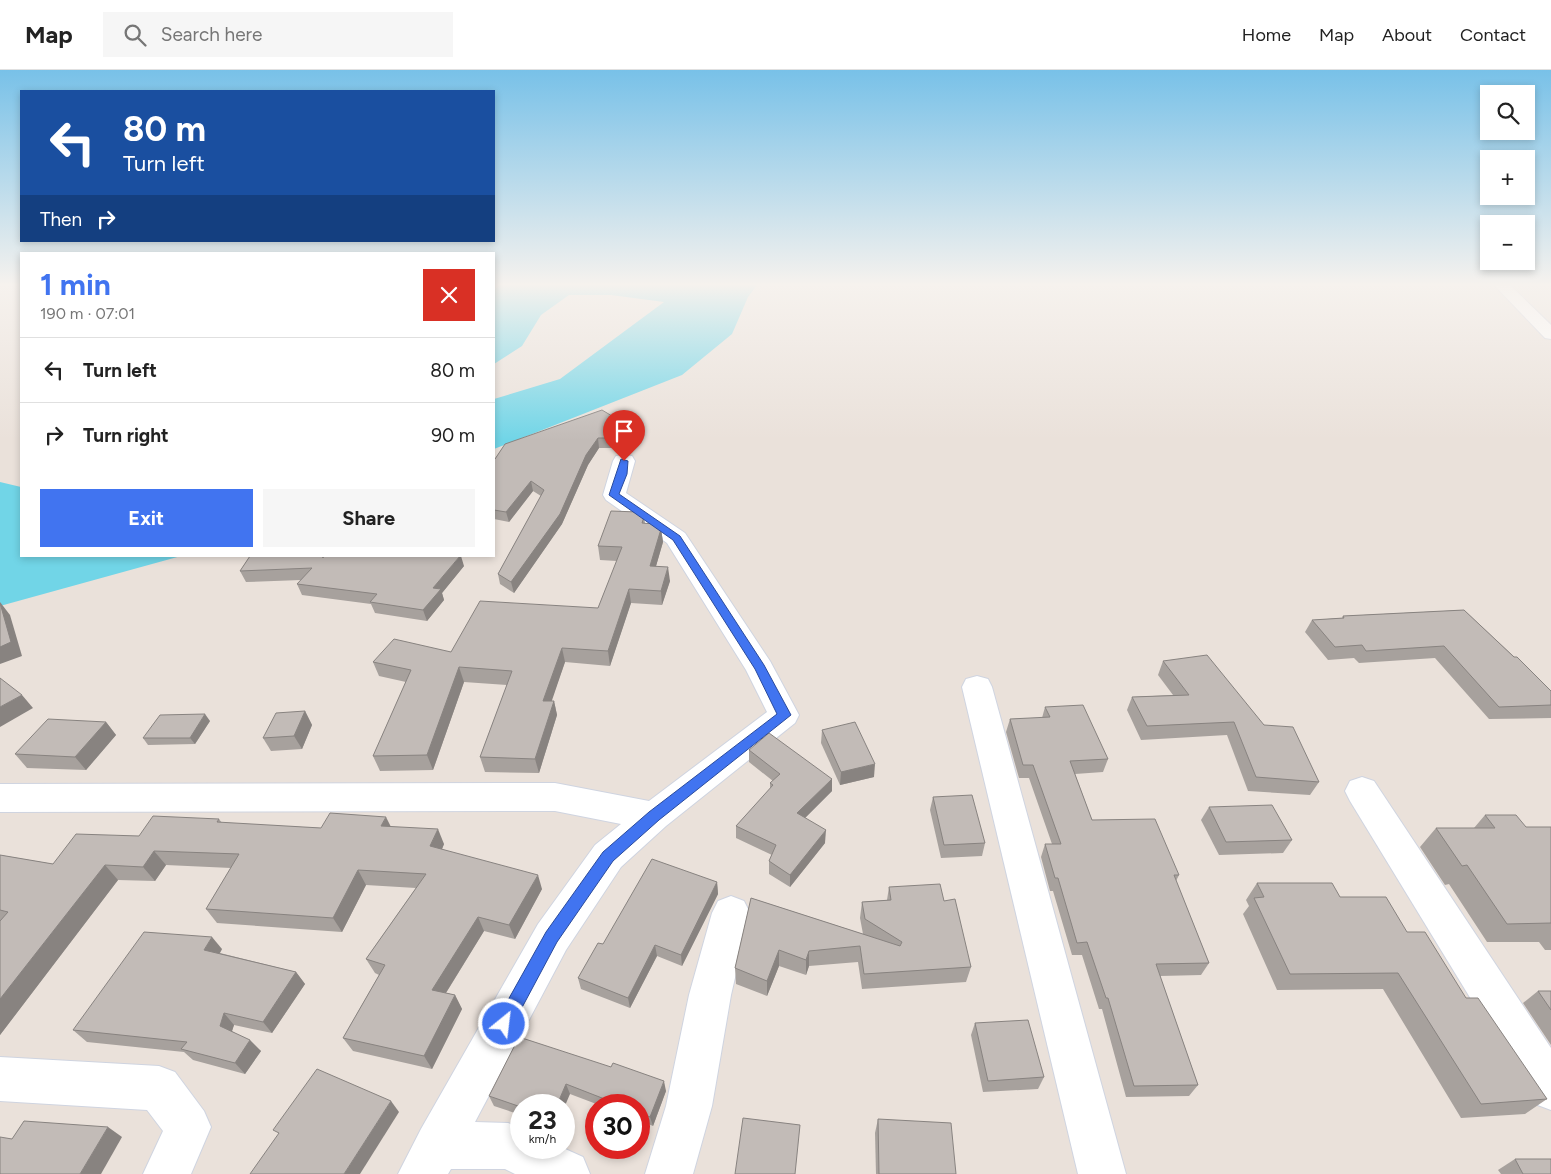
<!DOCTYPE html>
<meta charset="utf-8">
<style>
body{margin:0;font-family:Figtree,sans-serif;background:#f6f6f6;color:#222;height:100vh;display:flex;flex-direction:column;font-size:19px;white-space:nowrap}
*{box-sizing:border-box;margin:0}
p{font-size:16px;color:#767676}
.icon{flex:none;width:28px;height:28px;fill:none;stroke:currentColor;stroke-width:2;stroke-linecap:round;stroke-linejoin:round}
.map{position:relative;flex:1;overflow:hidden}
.details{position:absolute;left:20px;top:182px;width:475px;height:305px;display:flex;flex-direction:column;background:#fff;border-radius:0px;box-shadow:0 2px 8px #0003}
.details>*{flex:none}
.guide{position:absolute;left:20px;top:20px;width:475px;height:152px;border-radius:0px;box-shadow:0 2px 8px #0003;background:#1a4fa0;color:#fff;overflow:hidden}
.buttons{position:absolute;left:1480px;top:15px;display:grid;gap:10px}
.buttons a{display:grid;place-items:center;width:55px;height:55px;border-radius:0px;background:#fff;box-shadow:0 2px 8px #0003;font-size:25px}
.speed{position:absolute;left:510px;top:1024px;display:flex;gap:10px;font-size:25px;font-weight:700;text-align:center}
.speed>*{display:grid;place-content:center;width:65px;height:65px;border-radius:50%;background:#fff;box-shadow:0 2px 8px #0003;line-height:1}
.speed small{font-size:12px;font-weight:400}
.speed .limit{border:8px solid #d22;background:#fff;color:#111}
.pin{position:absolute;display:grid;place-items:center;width:42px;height:42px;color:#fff;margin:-51px -21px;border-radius:50% 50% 50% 0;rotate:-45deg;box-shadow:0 0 5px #0007}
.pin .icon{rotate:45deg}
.me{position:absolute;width:55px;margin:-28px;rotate:29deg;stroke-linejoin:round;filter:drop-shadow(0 0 4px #0008)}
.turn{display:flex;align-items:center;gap:18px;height:105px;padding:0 20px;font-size:22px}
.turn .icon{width:65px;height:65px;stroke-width:2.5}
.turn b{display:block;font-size:35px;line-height:42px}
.then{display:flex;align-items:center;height:48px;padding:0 20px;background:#0003;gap:10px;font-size:19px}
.round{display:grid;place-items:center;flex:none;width:52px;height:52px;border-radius:0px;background:#f6f6f6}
.overview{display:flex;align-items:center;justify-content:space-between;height:85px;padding:0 20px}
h1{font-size:30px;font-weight:700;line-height:38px;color:#4174f0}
.action{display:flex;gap:10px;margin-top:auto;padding:10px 20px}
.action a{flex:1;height:58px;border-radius:0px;background:#4174f0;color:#fff;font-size:20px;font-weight:700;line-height:58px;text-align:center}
.action a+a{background:#f6f6f6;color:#222}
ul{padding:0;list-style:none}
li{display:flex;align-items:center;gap:15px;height:65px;padding:0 20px;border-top:1px solid #e0e0e0}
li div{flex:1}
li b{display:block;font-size:19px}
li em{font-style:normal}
header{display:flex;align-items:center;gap:30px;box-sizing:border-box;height:70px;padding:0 25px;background:#fff;border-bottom:1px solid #e0e0e0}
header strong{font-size:24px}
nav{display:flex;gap:28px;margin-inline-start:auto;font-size:18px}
.search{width:350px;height:45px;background:#f6f6f6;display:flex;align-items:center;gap:12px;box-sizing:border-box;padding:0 18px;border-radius:0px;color:#767676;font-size:19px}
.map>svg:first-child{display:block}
.water{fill:#71d5e7}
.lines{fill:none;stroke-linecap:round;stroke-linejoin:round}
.minor-casing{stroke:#cfd4e0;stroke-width:2}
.minor{fill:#fff;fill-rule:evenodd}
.wall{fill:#a7a19d}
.shaded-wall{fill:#888380}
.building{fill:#c2bbb7;stroke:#888380}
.route{fill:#4174f0;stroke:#2a4b9c}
</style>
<header>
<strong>Map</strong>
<div class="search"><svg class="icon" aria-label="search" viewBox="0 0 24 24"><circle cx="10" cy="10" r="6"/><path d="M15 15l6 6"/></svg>Search here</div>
<nav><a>Home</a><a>Map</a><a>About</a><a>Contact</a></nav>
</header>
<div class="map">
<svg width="1551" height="1104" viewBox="0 0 1551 1104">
<rect width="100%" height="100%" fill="#eae1da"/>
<g class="water">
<path d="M500,215H757L748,227L732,264L682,305L494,379V329L560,309L664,232L611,225H569L541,245L522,276L494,294V220Z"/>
<path d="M0,412L21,417V486H181L0,536Z"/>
</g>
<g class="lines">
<defs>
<g id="minor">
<path d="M1494,215H1510L1551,255V269L1545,268Z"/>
<path d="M624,385L632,386L635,391L626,423L685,463L770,591L799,645L795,653L666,756L621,797L566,880L475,1052L508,1053L521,1058V1078H563L583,1087L590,1104H515L505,1099H451L448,1104H398L421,1059L538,854L595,775L621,754L555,741L0,742V714L555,713L649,731L767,642L746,600L667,473L606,430L603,425L613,391L616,386Z"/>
<path d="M977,606L988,609L992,617L1126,1104H1078L962,617L966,609Z"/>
<path d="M1362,707L1374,711L1551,978V1040L1535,1034L1350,731L1345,721L1350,711Z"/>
<path d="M731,826L744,831L750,843L731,925L712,1036L693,1104H645L666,1036L689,925L712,843L718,831Z"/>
<path d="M0,987L159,996L175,1002L204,1041L211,1057L191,1104H143L163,1061L147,1040L0,1031Z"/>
</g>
</defs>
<use href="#minor" class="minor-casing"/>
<use href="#minor" class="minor"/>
</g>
<g class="wall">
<path d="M612,346L631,355L616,378H599L588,395L562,454L514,523L500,514L498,504L541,426L533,421L509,452L494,449V389Z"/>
<path d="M644,447L645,453L661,459L663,472L656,496L670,511L662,535L631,533L610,596L565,592L551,631H554L557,645L539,703L485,702L480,687L507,615L464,612L433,700L380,701L373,686L406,612L379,606L373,592L451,582L598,538L617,491L600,490L598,476Z"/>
<path d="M250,486L464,496L442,523L444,530L427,551L375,543L371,534L302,525L297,514L301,510L246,512L240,501Z"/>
<path d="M1464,540L1551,621V648L1489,649L1435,588L1359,593L1354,588L1328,590L1305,562L1312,550L1342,548L1343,546Z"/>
<path d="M1163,591L1264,655L1319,712L1310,725L1248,721L1227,665L1141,670L1127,640L1132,627L1173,625L1158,605Z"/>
<path d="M1045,637L1108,689L1103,702L1075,704L1092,750L1179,805L1176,811L1209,893L1201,905L1160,906L1198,1015L1189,1026L1126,1027L1102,939H1099L1082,885H1072L1053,821H1050L1041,787L1045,774H1052L1029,708H1019L1006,662L1010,649L1042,648Z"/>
<path d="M305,641L312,655L302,679L271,681L263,668Z"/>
<path d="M210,651L195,674L148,675L143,668Z"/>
<path d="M106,652L116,665L86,700L27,698L15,684Z"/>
<path d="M822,660L874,707L840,715L821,673Z"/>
<path d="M749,680L832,721L805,748L825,773L790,817L769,804V791L772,785L736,768V756L770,719V713L773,711L749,692Z"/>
<path d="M933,727L985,773L982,786L941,788L930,740Z"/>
<path d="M1209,737L1292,770L1283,783L1219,785L1201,750Z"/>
<path d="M1485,745L1526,757H1551V880H1545L1539,872H1487L1449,814L1445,815L1420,777L1436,758H1474Z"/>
<path d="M219,749L222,753L321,758L390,756L444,774L442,779L542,819L515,869L484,861L446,923L455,925L462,939L432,999L353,981L343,968L379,905L375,903L366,889L416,818L366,815L342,862L217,853L206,839L231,798L166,795L155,811L118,810L0,965V785L53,794L139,766Z"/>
<path d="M717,812L718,824L682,896L657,886L630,938L581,919L578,908L603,874Z"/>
<path d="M1257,813L1340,827L1407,862L1466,928L1547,1029L1525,1044L1461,1048L1383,919L1277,920L1243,844L1249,836L1246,830Z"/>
<path d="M889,817L944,831L971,897L966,912L862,919L858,892L809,896L806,905L779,896L767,926L736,914L735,898L751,828L863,864L860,848L862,832L887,830Z"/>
<path d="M222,879L220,883L296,902L305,914L272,963L234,955L232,961L261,981L245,1004L193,990L184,982L87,972L73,960Z"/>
<path d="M1538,921H1551V975L1523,933Z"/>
<path d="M975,953L1044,1007L1038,1019L983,1022L971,965Z"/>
<path d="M519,967L666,1021L653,1056L639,1050V1035H599L570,1024L521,1035V1045L494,1036L489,1026Z"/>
<path d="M878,1049L956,1104H876L875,1063Z"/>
<path d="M1515,1089L1551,1104H1501L1498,1100Z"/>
</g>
<g class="shaded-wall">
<path d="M630,346L631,355L616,378L614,368Z"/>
<path d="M598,368L599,378L588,395L562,454L514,523L511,512L586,385Z"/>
<path d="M531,411L533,421L509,452L506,442Z"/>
<path d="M661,459L663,472L652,510L650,496Z"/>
<path d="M460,486H461L464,496L442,523L444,530L427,551L423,540L433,518Z"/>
<path d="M668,497L670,511L662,535L661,521Z"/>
<path d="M629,519L631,533L610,596L608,581Z"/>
<path d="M0,532L10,545L22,586L0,594Z"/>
<path d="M562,578L565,592L547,645L543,631Z"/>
<path d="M459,597L464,612L433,700L427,685Z"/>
<path d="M22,625L33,638L0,657V637Z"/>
<path d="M554,631L557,645L539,703L535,689Z"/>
<path d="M305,641L312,655L302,679L294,666Z"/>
<path d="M205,644L210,651L195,674L190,668Z"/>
<path d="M106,652L116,665L86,700L75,687Z"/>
<path d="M875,694L874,707L840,715L841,702Z"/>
<path d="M832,709V721L797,756V743Z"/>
<path d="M386,747L393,761L381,756Z"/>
<path d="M438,759L444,774L437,791L430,776Z"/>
<path d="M826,760L825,773L790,817V805Z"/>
<path d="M154,781L166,795L155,811L143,797Z"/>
<path d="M105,795L118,810L0,965V929Z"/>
<path d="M358,800L366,815L342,862L333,848Z"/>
<path d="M538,805L542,819L515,869L509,855Z"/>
<path d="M717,812L718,824L682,896L681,885Z"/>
<path d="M478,847L484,861L439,934L432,920Z"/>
<path d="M212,867L222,879L215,891L204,880Z"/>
<path d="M655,875L657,886L630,938L628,928Z"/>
<path d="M779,880V896L767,926V911Z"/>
<path d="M809,881V896L806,905V890Z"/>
<path d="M296,902L305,914L272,963L263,952Z"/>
<path d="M455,925L462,939L432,999L424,986Z"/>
<path d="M224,943L234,955L230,967L220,956Z"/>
<path d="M250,970L261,981L245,1004L235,993Z"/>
<path d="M664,1011L666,1021L653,1056L650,1047Z"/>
<path d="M566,1014L570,1024L564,1038V1035H557Z"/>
<path d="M391,1031L399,1042L360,1104H344Z"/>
<path d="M108,1057L122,1067L101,1104H80Z"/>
</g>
<g class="building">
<path d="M602,340L612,346H630L614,368H598L586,385L560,444L511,512L498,504L544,420L531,411L506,442L494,440V389H495L505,374Z"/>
<path d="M611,441L638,442L644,447L642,453L654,454L661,459L650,496L668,497L661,521L629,519L608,581L562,578L543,631H554L535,689L480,687L512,601L459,597L427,685L373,686L411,600L373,592L394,569L451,582L480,531L598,538L622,477L598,476Z"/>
<path d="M250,486H322L323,488L324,486H460L433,518L441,519L423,540L370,532L377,524L297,514L312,498L240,501Z"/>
<path d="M0,533L11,572L0,577Z"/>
<path d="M1464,540L1514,587H1517L1551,621V635L1499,637L1444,576L1366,581L1362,575L1335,577L1312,550L1344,548L1343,546Z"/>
<path d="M1207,585L1264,655L1293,657L1319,712L1256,707L1234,652L1147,656L1132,627L1189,625L1163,591Z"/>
<path d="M0,608L22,625L0,637Z"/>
<path d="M1083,635L1108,689L1070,691L1092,750L1155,749L1179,805H1174L1209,893L1156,894L1198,1015L1134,1016L1108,928H1106L1087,872L1077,873L1058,808H1055L1045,774H1061L1033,695H1023L1010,649L1050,647L1045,637Z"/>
<path d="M305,641L294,666L263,668L276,643Z"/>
<path d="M205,644L190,668H143L160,645Z"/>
<path d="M48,649L106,652L75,687L15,684Z"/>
<path d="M855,652L875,694L841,702L822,660Z"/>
<path d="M769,663L832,709L797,743L826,760L790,805L769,791L776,775L736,756L773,715L770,713L780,704L749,680Z"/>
<path d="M972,725L985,773L944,775L933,727Z"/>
<path d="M1272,735L1292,770L1226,772L1209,737Z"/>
<path d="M330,743L386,747L381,756L438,759L430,776L538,805L509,855L478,847L432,920L455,925L424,986L343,968L385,895L366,889L426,804L358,800L333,848L206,839L239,784L154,781L143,797L105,795L0,929V851L8,842L0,840V785L53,794L76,764L139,766L153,746L219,749L217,752L321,758Z"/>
<path d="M1485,745H1516L1526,757H1551V853L1507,854L1467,795L1462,796L1436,758H1495Z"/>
<path d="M652,789L717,812L681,885L655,875L628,928L578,908L598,873L603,874Z"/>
<path d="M1257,813H1332L1340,827H1386L1407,862H1425L1466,928H1478L1547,1029L1481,1034L1398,903L1290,904L1254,828L1264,827Z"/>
<path d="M940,814L944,831L955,829L971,897L864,904L860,876L809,881L806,890L779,880L767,911L735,898L751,828L900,876L902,872L865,849L862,832L891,830L889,817Z"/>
<path d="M144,862L212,867L204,880L296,902L263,952L224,943L220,956L250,970L235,993L181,979L187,972L73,960Z"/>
<path d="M1538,921H1551V940Z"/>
<path d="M1028,950L1044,1007L988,1011L975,953Z"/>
<path d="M519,967L611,997L613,993L664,1011L650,1047L639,1042V1035H620L566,1014L557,1035H521V1037L489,1026Z"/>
<path d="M317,999L391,1031L344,1104H250L279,1063L273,1060Z"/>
<path d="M743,1048L800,1055L795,1104H735Z"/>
<path d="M878,1049L951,1053L956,1104H879Z"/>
<path d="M24,1051L108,1057L80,1104H0V1067L12,1069Z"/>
<path d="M1515,1089H1551V1104H1523Z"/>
</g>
<linearGradient id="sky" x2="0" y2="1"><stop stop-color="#78c1e8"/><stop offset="0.58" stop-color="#f6f2ee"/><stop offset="1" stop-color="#f6f2ee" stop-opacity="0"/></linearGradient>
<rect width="1551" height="370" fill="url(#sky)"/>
<path class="route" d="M621,389L628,391L627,404L619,424L680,466L764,595L791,645L659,750L613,791L557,872L510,960L504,962L498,960L495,954L498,948L546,862L603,782L649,742L777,644L755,599L673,470L609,425Z"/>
</svg>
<div class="buttons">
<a><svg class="icon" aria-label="search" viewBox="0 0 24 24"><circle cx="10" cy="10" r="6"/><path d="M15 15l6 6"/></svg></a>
<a>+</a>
<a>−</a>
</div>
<div class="speed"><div>23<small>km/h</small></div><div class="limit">30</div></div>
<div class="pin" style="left:624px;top:391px;background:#d93025"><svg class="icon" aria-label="arrive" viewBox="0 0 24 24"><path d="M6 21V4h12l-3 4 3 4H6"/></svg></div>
<svg class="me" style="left:504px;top:954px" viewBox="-20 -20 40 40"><circle r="17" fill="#4174f0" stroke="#fff" stroke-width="3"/><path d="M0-11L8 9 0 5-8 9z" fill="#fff"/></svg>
<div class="guide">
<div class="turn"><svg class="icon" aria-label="left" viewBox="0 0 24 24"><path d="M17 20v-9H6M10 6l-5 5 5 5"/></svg><div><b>80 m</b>Turn left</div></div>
<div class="then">Then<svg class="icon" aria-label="right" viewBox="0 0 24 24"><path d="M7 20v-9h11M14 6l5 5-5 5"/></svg></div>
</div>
<section class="details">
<div class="overview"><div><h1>1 min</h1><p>190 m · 07:01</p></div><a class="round" style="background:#d93025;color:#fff"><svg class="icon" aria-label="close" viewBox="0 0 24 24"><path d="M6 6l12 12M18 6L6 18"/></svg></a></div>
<ul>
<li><svg class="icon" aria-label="left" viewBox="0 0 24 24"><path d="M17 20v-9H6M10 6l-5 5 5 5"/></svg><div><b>Turn left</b></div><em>80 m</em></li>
<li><svg class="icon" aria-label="right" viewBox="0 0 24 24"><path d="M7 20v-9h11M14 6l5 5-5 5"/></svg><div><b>Turn right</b></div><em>90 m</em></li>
</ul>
<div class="action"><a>Exit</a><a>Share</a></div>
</section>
</div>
